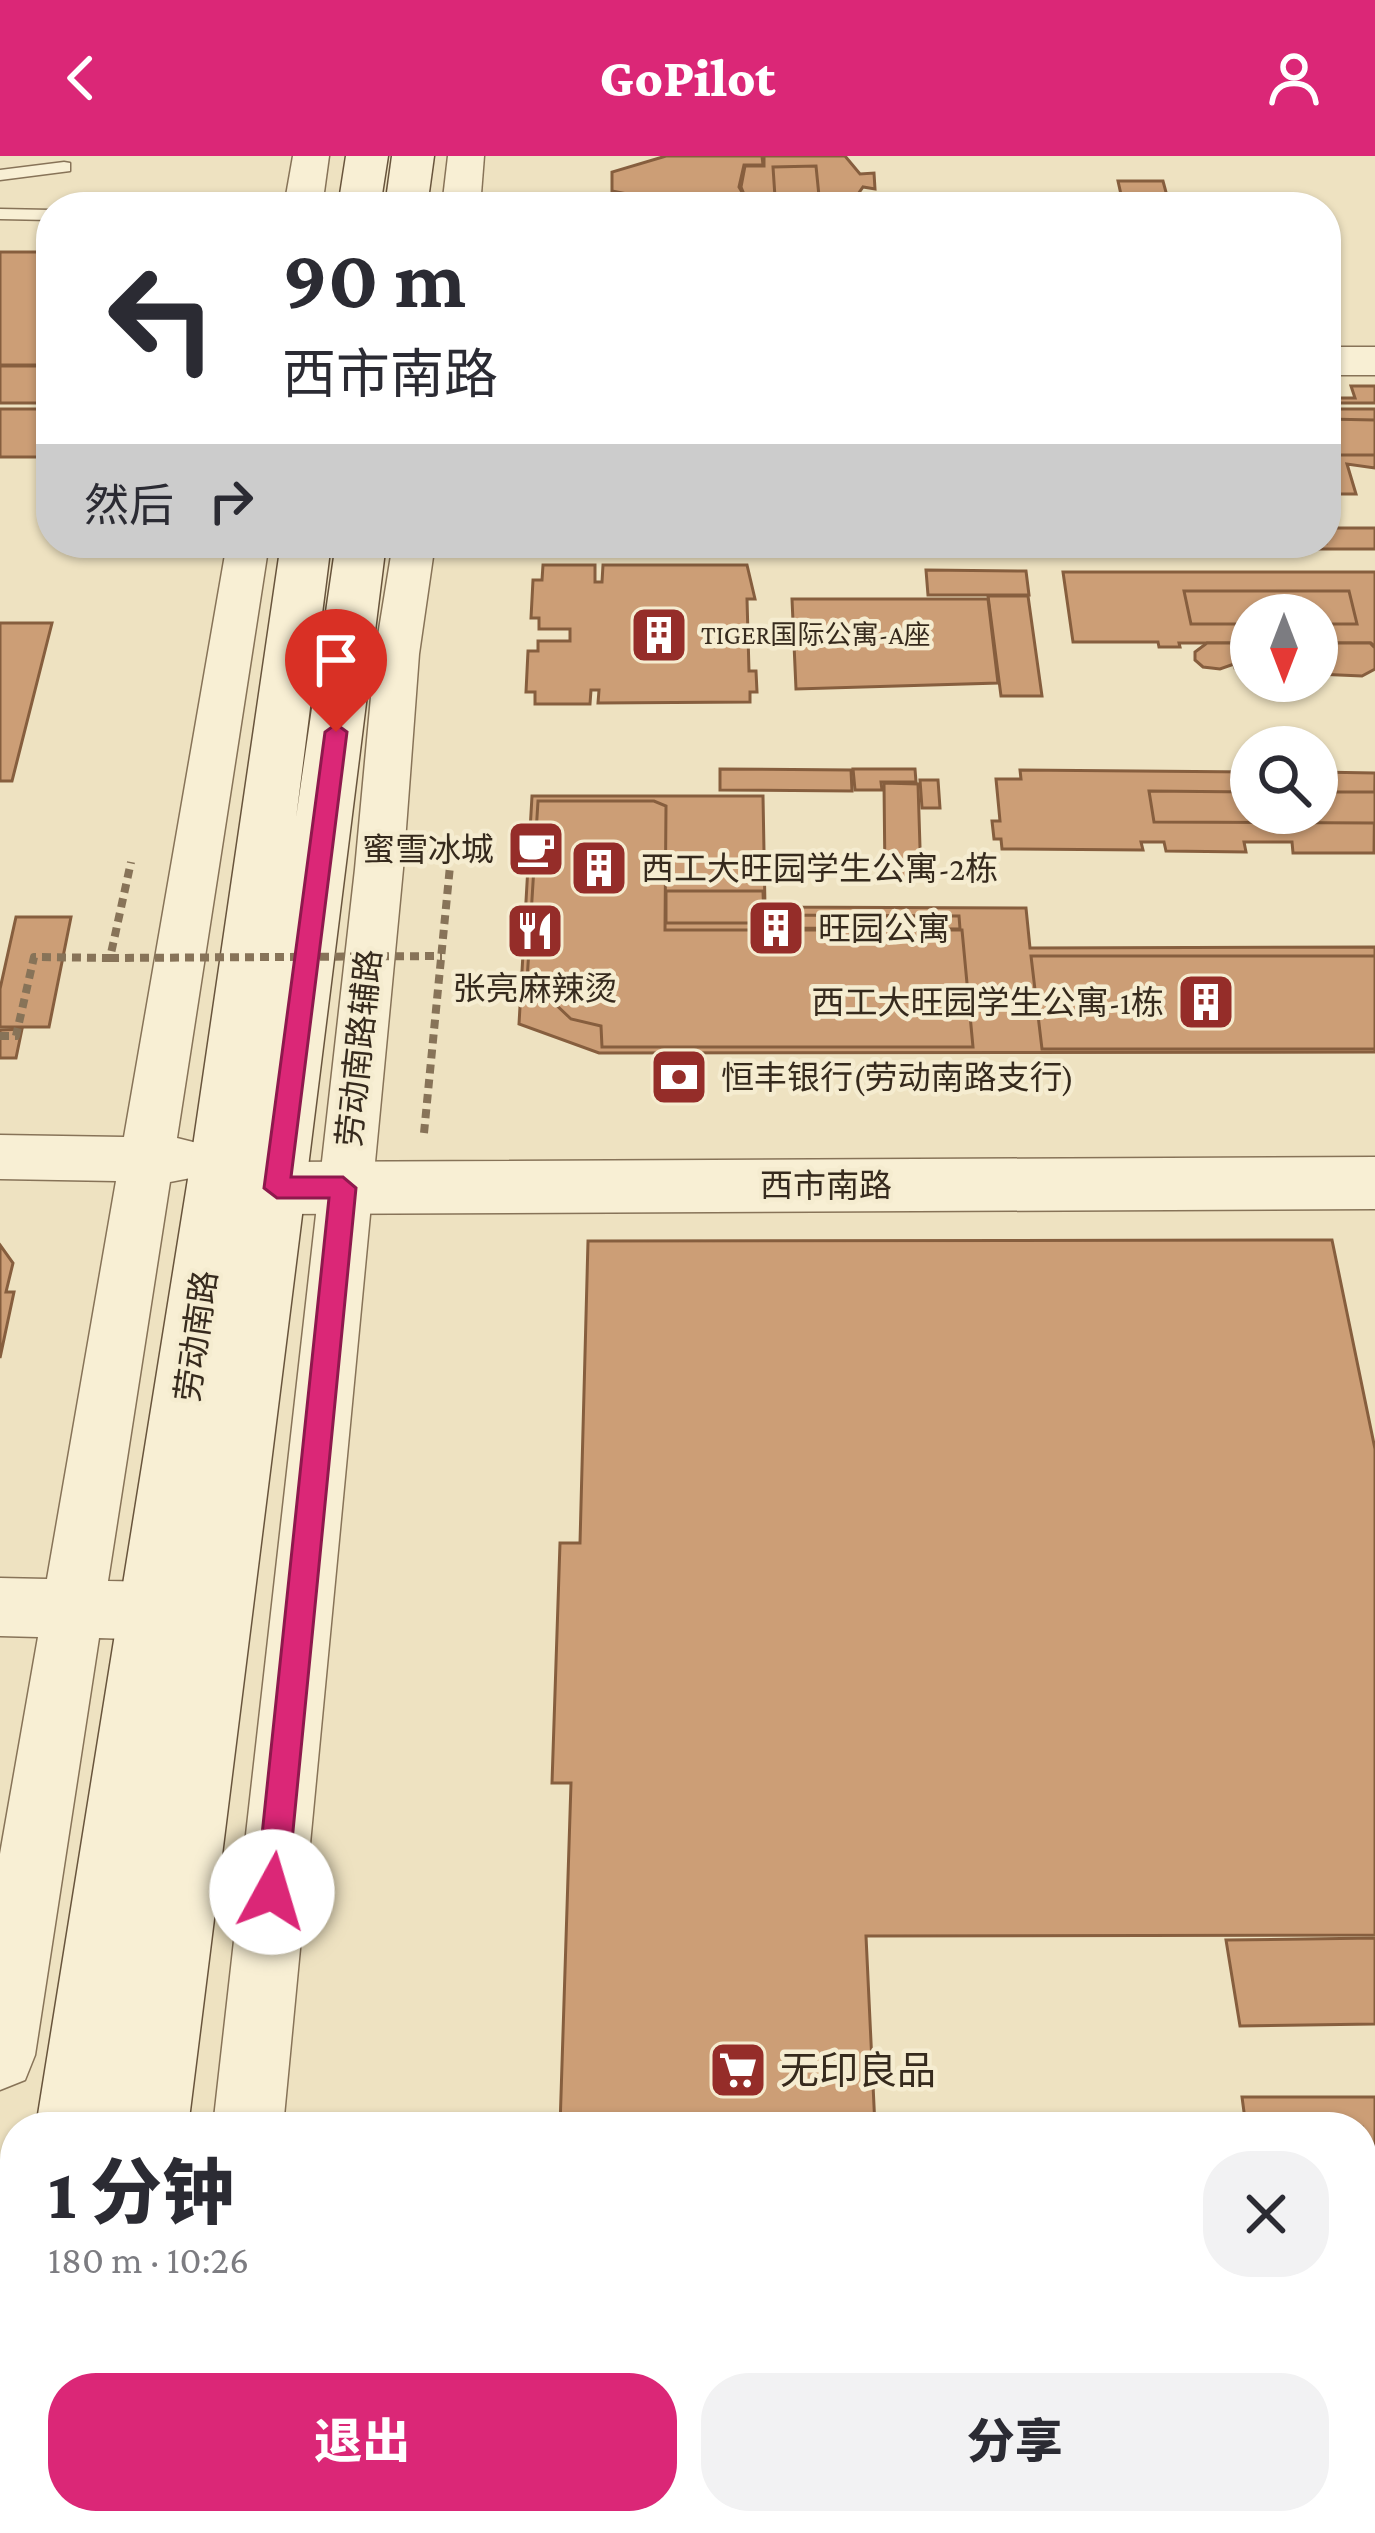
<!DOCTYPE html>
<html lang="zh">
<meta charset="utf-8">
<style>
body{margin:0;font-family:"Crimson Pro","Noto Sans SC",serif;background:#f2f2f3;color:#2b2b33;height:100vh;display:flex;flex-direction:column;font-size:45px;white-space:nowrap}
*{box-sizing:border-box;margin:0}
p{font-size:39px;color:#7c7c81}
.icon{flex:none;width:66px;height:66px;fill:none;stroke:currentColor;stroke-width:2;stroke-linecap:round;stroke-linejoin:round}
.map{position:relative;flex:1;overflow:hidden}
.side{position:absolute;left:0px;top:1956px;width:1377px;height:423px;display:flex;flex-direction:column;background:#fff;border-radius:48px 48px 0 0;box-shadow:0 3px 9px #0004}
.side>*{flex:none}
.guide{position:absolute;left:36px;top:36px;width:1305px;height:366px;border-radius:48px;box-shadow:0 3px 9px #0004;background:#fff;color:#2b2b33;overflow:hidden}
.needle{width:78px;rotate:180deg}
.tools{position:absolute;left:1230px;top:438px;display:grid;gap:24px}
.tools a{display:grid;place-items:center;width:108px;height:108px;border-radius:50%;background:#fff;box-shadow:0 3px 9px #0004;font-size:60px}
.pin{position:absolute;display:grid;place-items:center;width:102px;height:102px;color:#fff;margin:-123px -51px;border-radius:50% 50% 50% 0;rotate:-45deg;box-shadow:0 0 12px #0007}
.pin .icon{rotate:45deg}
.me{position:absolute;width:132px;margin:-66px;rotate:6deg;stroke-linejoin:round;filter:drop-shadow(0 0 9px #0008)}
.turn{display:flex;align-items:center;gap:42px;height:252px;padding:0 48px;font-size:54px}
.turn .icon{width:156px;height:156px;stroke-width:2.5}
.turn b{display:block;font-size:84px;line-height:102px}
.then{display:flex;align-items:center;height:114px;padding:0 48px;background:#0003;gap:24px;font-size:45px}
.round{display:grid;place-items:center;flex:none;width:126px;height:126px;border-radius:48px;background:#f2f2f3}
.headline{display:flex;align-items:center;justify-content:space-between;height:204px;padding:0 48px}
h1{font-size:72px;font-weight:800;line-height:90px}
.cta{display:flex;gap:24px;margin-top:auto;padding:24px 48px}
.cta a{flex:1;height:138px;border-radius:48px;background:#db2777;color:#fff;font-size:48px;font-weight:800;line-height:138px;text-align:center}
.cta a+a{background:#f2f2f3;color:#2b2b33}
header{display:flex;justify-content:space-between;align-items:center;height:156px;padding:0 48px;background:#db2777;color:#fff;font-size:54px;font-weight:800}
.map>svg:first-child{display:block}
.building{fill:#cc9e76;stroke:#865e3e;stroke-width:3}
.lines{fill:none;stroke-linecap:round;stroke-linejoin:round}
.service-casing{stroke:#877358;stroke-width:3}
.minor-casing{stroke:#877358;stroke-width:3}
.tertiary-casing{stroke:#877358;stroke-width:3}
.secondary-casing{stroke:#68543c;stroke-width:3}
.path-far1{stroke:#877358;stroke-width:8;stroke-dasharray:9 6;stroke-linecap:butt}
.path{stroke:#877358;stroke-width:9;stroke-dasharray:10 8;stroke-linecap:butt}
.service{fill:#f8efd4;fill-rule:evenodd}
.minor{fill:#f8efd4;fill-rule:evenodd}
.tertiary{fill:#f8efd4;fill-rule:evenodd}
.secondary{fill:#f8efd4;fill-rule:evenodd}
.path-bridge{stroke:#877358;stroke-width:8;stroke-dasharray:9 6;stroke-linecap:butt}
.route{fill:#db2777;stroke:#8e194d;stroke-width:3}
.labels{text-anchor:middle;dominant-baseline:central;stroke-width:9;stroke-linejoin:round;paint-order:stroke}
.far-poi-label{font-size:27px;fill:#362a1d;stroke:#f5ecd0;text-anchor:start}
.poi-label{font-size:33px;fill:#362a1d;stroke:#f5ecd0;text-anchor:start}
.street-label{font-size:33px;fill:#362a1d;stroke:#f5ecd0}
.near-poi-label{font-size:39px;fill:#362a1d;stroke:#f5ecd0;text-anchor:start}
</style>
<header><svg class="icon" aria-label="back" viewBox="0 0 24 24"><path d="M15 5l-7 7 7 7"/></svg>GoPilot<svg class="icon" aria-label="person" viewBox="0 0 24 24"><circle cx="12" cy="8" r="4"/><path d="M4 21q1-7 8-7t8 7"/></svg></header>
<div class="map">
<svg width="1375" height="2377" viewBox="0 0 1375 2377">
<rect width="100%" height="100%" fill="#eee2c1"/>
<g class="building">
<path d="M666,0H762L763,9H744L739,31L746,43H764V51H665L657,44L612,35V16Z"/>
<path d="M764,0H845L860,18L874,17L875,33L863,31L849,51H766L765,43H746L741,31L745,10H764Z"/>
<path d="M816,10L819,40L775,41L773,11Z"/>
<path d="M1118,25H1163L1170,51H1145L1143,43H1122Z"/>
<rect x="0" y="96" width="51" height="113"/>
<rect x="0" y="210" width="51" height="37"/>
<path d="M1351,230H1375V247H1326V232L1329,242H1355Z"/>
<rect x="0" y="253" width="51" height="48"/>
<path d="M1326,253H1375V312L1347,308L1356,338H1326Z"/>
<path d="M1326,263L1375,264V299H1326Z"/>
<path d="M1326,372H1375V393H1294L1292,387H1326Z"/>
<path d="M543,409H595V426H602L603,409H747L755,443H747L749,515H756L757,536H750V546L598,547L599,534H591L590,548H535V536H526L528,495H538V485H570V473H539V462H531L533,424H542Z"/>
<path d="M926,414L1026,415L1029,439H928Z"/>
<path d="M1063,416H1375V491L1371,487H1317V459H1251V487H1179L1180,491H1159L1158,486H1073Z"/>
<path d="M1184,435H1349L1357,468H1317V459H1251V468H1191Z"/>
<path d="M988,440H1028L1042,540H1001Z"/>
<path d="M792,443H988L998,527L796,533Z"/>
<path d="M0,467H52L12,625H0Z"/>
<path d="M1207,487H1251V512H1235L1234,508L1220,513L1203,511L1195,504V496Z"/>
<path d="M1317,487H1370L1375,492V513L1362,520L1317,518Z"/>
<path d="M720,613L851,614L852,635L720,634Z"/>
<path d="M853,613H915L916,626H881L882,634H855Z"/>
<path d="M1020,614L1251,616V657H1317V616L1375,617L1374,697H1293L1292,686H1244L1246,696L1166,695L1164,686H1141L1143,694L1002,693L1001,683H994L992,665H1000L996,623H1021Z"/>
<path d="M920,624H938L940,652H922Z"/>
<path d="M884,627L918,628L921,723L885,722Z"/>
<path d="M1149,635L1251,636V657H1317V636H1375V667L1154,666Z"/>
<path d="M532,640H763L765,751L1026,752L1030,792L1375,791V896L599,897L519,868Z"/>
<path d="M538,645H654L666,650L665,774H962L973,891H602L601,870L571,863L550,843L546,826L527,825Z"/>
<path d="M666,735H763L764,767H666Z"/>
<path d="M765,759L959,760L960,773L765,772Z"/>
<path d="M16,761H71L49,871H0V833Z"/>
<path d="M1031,800H1375V893H1042Z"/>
<path d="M22,873L16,902H0V874Z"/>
<path d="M1332,1084L1375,1293V1779L866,1780L875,1971H560L571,1627H552L560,1387H580L588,1085Z"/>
<path d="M0,1089L13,1107L6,1136H14L0,1202Z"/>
<path d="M1375,1782V1868L1240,1870L1226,1784Z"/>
<path d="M1242,1941H1375V2051H1362V1971H1246Z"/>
<path d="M552,2364H962V2369H920V2377H552Z"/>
<path d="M1038,2364H1284L1285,2377H1078V2372H1038Z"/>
<path d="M1309,2364H1339L1341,2377H1311Z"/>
</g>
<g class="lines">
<defs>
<g id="service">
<path d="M64,6L70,7V15L0,24V14Z"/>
<path d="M0,53L51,54V64L0,63Z"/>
</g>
<g id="minor">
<path d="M293,0H329L322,51H284Z"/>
<path d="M448,0H484L480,51H442Z"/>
<path d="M227,387H269L177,982L201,988L209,1004L201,1020L170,1026L108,1425L156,1426L178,1435L187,1455L178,1475L156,1484L99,1482L35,1899L25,1924L0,1934V1698L38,1481L0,1480V1422L47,1423L116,1025L0,1023V979L124,981Z"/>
<path d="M393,387H435L419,498L403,713L283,1971H213L355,713L375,498Z"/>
<path d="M167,2364H245L244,2377H166Z"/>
</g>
<g id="tertiary">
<rect x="1326" y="191" width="49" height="28"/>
<path d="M1375,1001V1053L276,1058L254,1050L245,1032L254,1014L276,1006Z"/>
</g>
<g id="secondary">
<path d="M346,0H388L380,51H338Z"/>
<path d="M392,0H434L427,51H385Z"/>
<path d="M281,387H331L296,662L336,387H386L188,1971H36L191,1004Z"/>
<path d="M15,2320V2364H139L137,2377H0V2326Z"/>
</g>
</defs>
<use href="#service" class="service-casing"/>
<use href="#minor" class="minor-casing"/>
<use href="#tertiary" class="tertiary-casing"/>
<use href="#secondary" class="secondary-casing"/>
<g class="path-far1">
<path d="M0,880H16L34,801L110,802L131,706"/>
<path d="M424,977L450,710"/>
</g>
<path class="path" d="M1362,2169H1375"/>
<use href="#service" class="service"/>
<use href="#minor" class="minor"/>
<use href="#tertiary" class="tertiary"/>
<use href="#secondary" class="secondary"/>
<path class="path-bridge" d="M110,802L442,800"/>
</g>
<path class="route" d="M336,568L347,576L291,1021H343L356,1032L287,1736L283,1747L272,1752L260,1747L256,1736L329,1042H277L264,1032L325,576Z"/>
<defs>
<symbol id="building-square" viewBox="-11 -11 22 22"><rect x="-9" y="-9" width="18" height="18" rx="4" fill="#952d29" stroke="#f5ecd0"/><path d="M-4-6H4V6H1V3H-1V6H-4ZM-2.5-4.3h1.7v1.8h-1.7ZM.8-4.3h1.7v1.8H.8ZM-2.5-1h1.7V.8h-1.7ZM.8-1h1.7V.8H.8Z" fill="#fff"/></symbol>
<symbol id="cafe-square" viewBox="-11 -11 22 22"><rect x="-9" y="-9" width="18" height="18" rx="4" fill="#952d29" stroke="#f5ecd0"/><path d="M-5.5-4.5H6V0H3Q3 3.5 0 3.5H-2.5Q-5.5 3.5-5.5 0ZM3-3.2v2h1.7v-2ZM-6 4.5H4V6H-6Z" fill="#fff"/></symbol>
<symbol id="restaurant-square" viewBox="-11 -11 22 22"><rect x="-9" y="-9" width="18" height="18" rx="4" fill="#952d29" stroke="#f5ecd0"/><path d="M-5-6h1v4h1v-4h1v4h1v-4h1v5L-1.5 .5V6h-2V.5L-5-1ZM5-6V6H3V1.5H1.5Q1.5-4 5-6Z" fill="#fff"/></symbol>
<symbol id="bank-square" viewBox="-11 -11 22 22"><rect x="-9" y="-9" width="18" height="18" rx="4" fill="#952d29" stroke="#f5ecd0"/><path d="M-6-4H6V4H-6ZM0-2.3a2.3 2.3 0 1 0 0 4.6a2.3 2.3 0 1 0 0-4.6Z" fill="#fff"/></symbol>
<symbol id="supermarket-square" viewBox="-11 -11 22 22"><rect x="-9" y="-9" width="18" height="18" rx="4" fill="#952d29" stroke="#f5ecd0"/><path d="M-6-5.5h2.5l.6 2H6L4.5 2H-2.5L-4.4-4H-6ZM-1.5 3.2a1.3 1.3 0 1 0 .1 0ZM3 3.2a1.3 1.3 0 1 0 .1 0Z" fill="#fff"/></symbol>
</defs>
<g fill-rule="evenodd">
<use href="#building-square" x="626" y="446" width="66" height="66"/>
<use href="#cafe-square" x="503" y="660" width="66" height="66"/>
<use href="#building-square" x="566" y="679" width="66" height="66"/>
<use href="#building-square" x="743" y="739" width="66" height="66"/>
<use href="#restaurant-square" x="502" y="742" width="66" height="66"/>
<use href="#building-square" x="1173" y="813" width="66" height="66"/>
<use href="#bank-square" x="646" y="888" width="66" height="66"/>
<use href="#supermarket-square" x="705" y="1881" width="66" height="66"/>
</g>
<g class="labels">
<g class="far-poi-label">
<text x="701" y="479">TIGER国际公寓-A座</text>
</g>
<g class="poi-label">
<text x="494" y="693" text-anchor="end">蜜雪冰城</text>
<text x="641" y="712">西工大旺园学生公寓-2栋</text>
<text x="818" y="772">旺园公寓</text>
<text x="535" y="832" text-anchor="middle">张亮麻辣烫</text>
<text x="1164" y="846" text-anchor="end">西工大旺园学生公寓-1栋</text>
<text x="721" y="921">恒丰银行(劳动南路支行)</text>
</g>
<g class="street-label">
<text transform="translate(359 892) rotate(-84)">劳动南路辅路</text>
<text x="826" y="1029">西市南路</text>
<text transform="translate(196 1180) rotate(-82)">劳动南路</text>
</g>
<g class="near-poi-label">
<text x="780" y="1914">无印良品</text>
</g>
</g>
</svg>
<div class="tools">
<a><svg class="needle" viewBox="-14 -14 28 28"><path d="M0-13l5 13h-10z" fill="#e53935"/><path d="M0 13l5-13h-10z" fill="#7c7c81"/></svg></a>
<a><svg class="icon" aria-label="search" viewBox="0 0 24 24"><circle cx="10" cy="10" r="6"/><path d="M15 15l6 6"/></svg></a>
</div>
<div class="pin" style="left:336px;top:576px;background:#d93025"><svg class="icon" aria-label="arrive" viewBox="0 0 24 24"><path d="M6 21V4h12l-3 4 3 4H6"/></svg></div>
<svg class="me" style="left:272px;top:1736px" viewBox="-20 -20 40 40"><circle r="19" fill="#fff"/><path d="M0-13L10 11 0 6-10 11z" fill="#db2777"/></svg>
<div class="guide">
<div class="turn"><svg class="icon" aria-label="left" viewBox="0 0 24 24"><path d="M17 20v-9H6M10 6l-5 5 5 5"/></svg><div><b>90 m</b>西市南路</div></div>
<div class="then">然后<svg class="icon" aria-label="right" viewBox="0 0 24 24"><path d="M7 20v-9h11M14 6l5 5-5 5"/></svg></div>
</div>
<section class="side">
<div class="headline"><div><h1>1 分钟</h1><p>180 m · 10:26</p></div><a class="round"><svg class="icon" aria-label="close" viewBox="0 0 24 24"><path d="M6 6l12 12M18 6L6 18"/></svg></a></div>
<div class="cta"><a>退出</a><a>分享</a></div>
</section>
</div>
